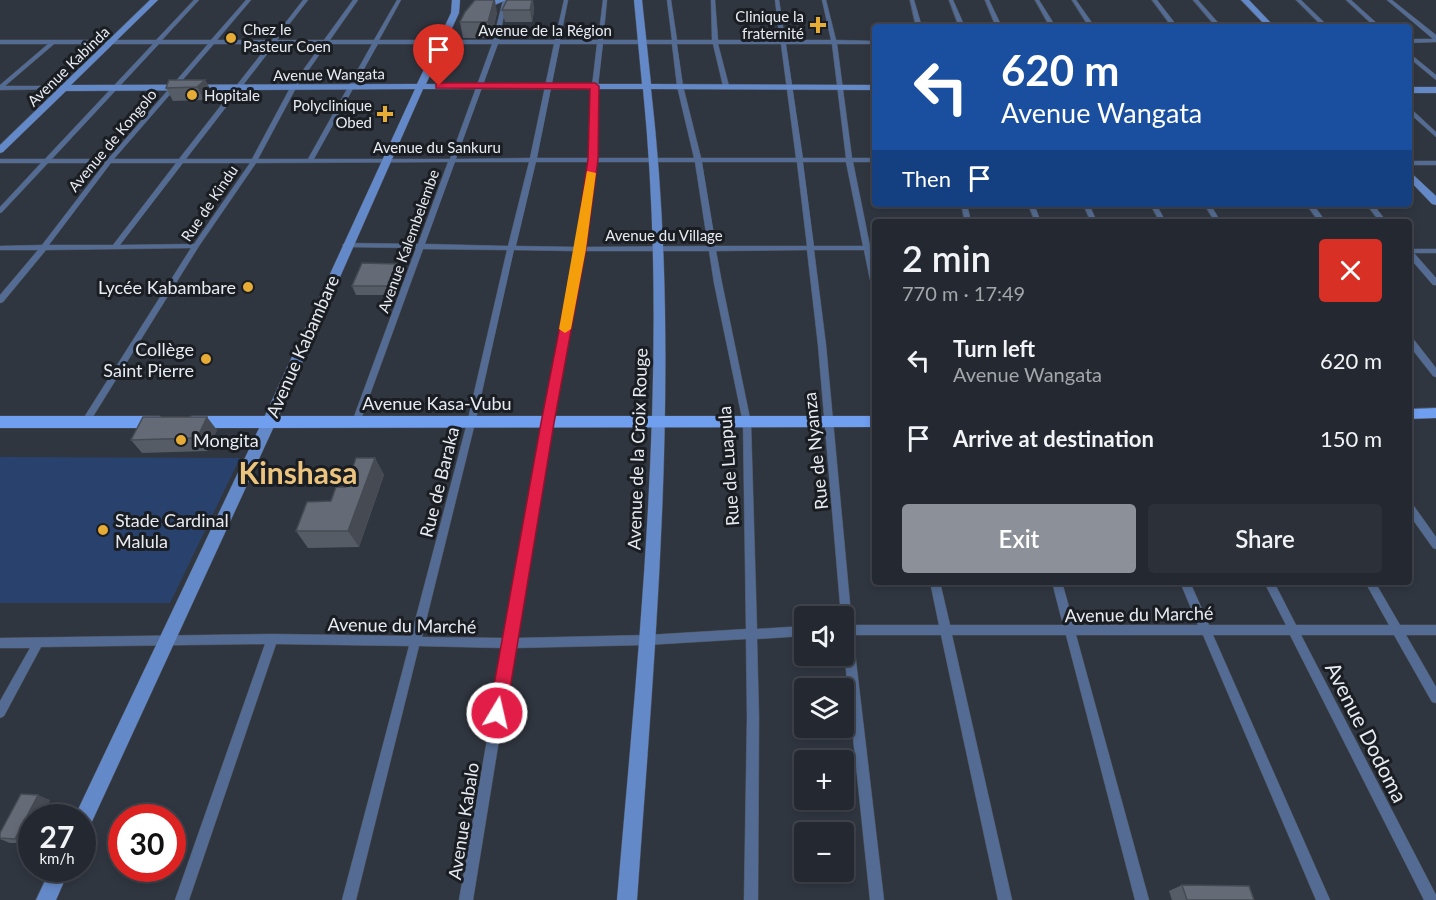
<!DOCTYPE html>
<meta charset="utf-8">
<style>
body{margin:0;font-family:Lato,sans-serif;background:#2c3038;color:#f1f3f6;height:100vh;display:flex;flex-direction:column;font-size:22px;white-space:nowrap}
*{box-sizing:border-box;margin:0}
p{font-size:20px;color:#a3a6ab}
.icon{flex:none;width:33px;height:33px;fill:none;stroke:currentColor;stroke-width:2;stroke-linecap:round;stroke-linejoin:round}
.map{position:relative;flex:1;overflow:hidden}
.sheet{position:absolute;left:872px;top:219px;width:540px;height:366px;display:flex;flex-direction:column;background:#242830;border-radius:6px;box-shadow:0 3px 9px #0003,0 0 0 2px #41444c}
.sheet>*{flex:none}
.top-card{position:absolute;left:872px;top:24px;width:540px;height:183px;border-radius:6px;box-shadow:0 3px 9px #0003,0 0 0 2px #41444c;background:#1a4fa0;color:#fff;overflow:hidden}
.tools{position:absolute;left:794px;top:606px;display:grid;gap:12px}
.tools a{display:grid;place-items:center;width:60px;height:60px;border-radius:6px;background:#242830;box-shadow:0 3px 9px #0003,0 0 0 2px #41444c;font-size:30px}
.speed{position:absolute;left:18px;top:804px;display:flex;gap:12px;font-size:30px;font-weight:700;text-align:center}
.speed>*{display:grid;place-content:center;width:78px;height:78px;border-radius:50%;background:#242830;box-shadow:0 3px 9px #0003,0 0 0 2px #41444c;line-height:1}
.speed small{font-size:15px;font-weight:400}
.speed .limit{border:9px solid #d22;background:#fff;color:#111}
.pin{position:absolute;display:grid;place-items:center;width:51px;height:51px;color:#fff;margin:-62px -26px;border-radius:50% 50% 50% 0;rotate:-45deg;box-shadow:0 0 6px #0007}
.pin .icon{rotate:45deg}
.me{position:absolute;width:66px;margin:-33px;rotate:9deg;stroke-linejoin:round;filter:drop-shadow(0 0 4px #0008)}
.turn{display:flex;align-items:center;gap:21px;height:126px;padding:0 30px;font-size:27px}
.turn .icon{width:78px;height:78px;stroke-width:2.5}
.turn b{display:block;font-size:42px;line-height:51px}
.then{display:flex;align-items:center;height:57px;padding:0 30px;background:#0003;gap:12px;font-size:22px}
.round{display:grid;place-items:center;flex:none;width:63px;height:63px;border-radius:6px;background:#2c3038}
.summary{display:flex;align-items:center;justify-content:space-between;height:102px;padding:0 30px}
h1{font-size:36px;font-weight:600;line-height:45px}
.action{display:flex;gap:12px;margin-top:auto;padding:12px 30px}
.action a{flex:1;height:69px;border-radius:6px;background:#8c9099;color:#fff;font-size:24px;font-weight:600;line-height:69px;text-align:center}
.action a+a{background:#2c3038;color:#f1f3f6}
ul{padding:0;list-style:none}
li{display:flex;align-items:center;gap:18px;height:78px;padding:0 30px}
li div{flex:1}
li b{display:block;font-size:22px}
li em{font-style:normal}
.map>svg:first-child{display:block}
.green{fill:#29426d}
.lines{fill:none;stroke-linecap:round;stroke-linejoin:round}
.street-casing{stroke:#4d535c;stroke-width:1}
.secondary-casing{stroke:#4d535c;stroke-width:1}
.primary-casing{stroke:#4d535c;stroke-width:1}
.street{fill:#546c93;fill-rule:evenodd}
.secondary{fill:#6489c8;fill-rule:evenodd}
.primary{fill:#709ff0;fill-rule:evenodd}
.wall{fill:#565c66}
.shaded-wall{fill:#464b53}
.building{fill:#646b77;stroke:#464b53;stroke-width:1.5}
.route{fill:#e11d48;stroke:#92132f;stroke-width:1.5}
.slow{fill:#f59e0b}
.poi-dot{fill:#e6ac36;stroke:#1a1d22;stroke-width:2}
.labels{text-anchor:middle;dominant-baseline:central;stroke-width:6;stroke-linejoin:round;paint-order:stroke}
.far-poi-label{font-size:15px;fill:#e7ebf2;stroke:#1a1d22;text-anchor:end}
.far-street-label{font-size:15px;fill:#e7ebf2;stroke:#1a1d22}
.poi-label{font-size:18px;fill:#e7ebf2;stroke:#1a1d22;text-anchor:end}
.street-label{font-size:18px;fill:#e7ebf2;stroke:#1a1d22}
.near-street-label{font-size:21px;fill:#e7ebf2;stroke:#1a1d22}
.town-label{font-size:30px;font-weight:bold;fill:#ecc47e;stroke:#1a1d22}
</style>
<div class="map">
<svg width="1436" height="900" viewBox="0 0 1436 900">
<rect width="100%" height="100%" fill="#303640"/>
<path class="green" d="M0,457L240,458L170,603H0Z"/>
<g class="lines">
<defs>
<g id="street">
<path d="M194,0H199L162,40H211L246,0H251L217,40H272L303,0H308L277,40H324L353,0H358L330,40H374L397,0H401L379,40H493L503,0H507L499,40H555L564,0H568L560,40H598L603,0H607L603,40H672L667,0H671L677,40H712L711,0H715L718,40H780L775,0H779L785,40H831L822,0H826L836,40L874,41V44H837L852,158H874V162H853L870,246H874V250H871L874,265V282L870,280L864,250H814L826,345L852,625H939L930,582H940L950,625H1063L1052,582H1062L1074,625H1198L1180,582H1190L1209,625H1286L1264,582H1274L1296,625H1389L1365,582H1375L1400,625H1436V635H1406L1436,687V703L1432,702L1394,635H1301L1436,895V900H1424L1290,635H1213L1330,900H1316L1203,635H1076L1149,900H1135L1066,635H952L1012,900H998L941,635H853L884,900H870L843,642V616H841L818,345L807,250L716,251L722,283L751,423L757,629L804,626V636L757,639L759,717L758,900H744L747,717L746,639L647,645L514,648L473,900H459L503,648L419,646L356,900H342L409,646L276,644L189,900H175L265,644L41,647L4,716L0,718V701L30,648H0V638L272,634L411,636L467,423L507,250L423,249L360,422L359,424H353L352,422L416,248L346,247L342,245L346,243L418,244L448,162L256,163L199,246L89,423H83L82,421L83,419L191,248L46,250L3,302L0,303V295L38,250H0V246L42,245L105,163H48L2,212L0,213V207L41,163H0V159H45L153,44H54L5,86H64L67,88L66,89L0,90V85L48,44H0V40H156ZM159,44H208L108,159H52ZM214,44H269L179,159H114ZM275,44H322L290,88L252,159H186ZM327,44H372L308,159H258L296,88ZM378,44H492L450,159H314ZM498,44H554L530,158L456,159ZM560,44H597L592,86L590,158H537ZM603,44H672L677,86L694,158H596L598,86ZM677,44H713L723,86L726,88L729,86L718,44H781L796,158H701L683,86ZM786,44H832L846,158H803ZM455,162H529L508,246L425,244ZM536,162H589L577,247L516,246ZM596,162H695L708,246L584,247ZM702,162H797L807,246H716ZM803,162H846L863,246H814ZM111,163H176L113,245H49ZM183,163H250L194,244L120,245ZM514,250L576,251L543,423L505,638L422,637L475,423ZM583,251H709L714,283L743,423L746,629L647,635L516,638L551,423Z"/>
<path d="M910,0H914L922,27H916Z"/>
<path d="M949,0H953L965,27H959Z"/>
<path d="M985,0H989L1002,27H996Z"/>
<path d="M1035,0H1039L1056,27H1050Z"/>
<path d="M1072,0H1076L1095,27H1089Z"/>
<path d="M1152,0H1157L1178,27H1172Z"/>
<path d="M1193,0H1198L1222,27H1216Z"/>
<path d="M1296,0H1301L1329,27H1323Z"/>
<path d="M1346,0H1351L1381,27H1375Z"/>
<path d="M1387,0H1392L1436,35V42L1408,43V39H1433Z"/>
<path d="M1408,52L1436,75V80L1408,57Z"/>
<path d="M1408,106L1436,132V137L1408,112Z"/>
<rect x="1408" y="161" width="28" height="4"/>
<path d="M961,204H967L971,222H965Z"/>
<path d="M1028,204H1034L1041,222H1035Z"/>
<path d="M1083,204H1089L1097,222H1091Z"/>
<path d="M1150,204H1156L1166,222H1160Z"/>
<path d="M1204,204H1210L1221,222H1215Z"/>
<path d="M1306,204H1313L1326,222H1319Z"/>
<path d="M1366,204H1373L1387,222H1380Z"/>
<path d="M1408,249H1436V253H1414L1436,278V285H1433L1408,256Z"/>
<path d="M1408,335L1411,336L1436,368V377L1433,376L1408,344Z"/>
<path d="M1408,501L1411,502L1436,537V549L1433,548L1408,513Z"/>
</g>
<g id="secondary">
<path d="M150,0H158L71,85L417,84L451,13L452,0H460L459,13L426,84H642L634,0H642L651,84L874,85V90L651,89C682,358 656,631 637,900H617C640,631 670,359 643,89H423L276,422L89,828L82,830V818H74L262,422L415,89L66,91L3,152L0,153V145Z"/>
<path d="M495,0H506L481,11L474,9Z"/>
<path d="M1241,0H1249L1275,27H1267Z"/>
<rect x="1408" y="87" width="28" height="6"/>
<path d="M1408,170L1436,196V205L1432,204L1408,179Z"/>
<path d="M51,868H70L56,900H36Z"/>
</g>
<g id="primary">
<path d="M1436,408V418L1408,419V409Z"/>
<path d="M0,416H159L164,418L166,422L164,426L159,428H0Z"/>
<path d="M192,416H874V427L192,428L187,426L185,422L187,418Z"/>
</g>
</defs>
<use href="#street" class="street-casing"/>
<use href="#secondary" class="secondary-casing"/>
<use href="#primary" class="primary-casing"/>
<use href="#street" class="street"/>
<use href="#secondary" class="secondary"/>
<use href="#primary" class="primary"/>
</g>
<g class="wall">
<path d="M507,0H533L534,11L532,22H505L502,10Z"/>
<path d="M497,13L491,38H463L460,22Z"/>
<path d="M205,80L212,92L204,100L173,101L166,88Z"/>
<path d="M401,273L392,295H356L352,286Z"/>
<path d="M217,430L207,451L142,453L131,440Z"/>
<path d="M375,458L384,475L359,547L308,548L296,531L331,501Z"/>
<path d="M50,800L41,818H32V836L28,843H10L0,839V833Z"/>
<path d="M1182,885L1254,900H1172L1169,891Z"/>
</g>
<g class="shaded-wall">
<path d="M494,0H495L497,13L491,38L488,22Z"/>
<path d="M532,0L534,11L532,22L530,10Z"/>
<path d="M205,80L212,92L204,100L197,87Z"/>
<path d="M397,264L401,273L392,295L388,286Z"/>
<path d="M207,417L217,430L207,451L197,438Z"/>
<path d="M375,458L384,475L359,547L348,531Z"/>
<path d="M38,795L50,800L41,818H32V836L28,843L15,839Z"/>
</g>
<g class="building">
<path d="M475,0H494L488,22H460L465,12Z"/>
<path d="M507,0H532L530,10H502Z"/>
<path d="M169,80H205L197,87L166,88Z"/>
<path d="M362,263L397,264L388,286H352Z"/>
<path d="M143,417H207L197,438L131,440Z"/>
<path d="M356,458H375L348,531H296L307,502L331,501L336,487H346Z"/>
<path d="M21,794L38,795L15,839L0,838V833Z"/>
<path d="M1182,885L1249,886L1254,900H1187Z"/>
</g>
<path class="route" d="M439,83H595L599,86L598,159L586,249L554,423L506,713L503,719L497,722L491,719L489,713L541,423L575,249L588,159L590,89L436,88V84Z"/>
<path class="slow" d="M587,171L596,173L586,249L571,329L565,333L559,329Z"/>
<g class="poi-dot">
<path d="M815 16h6v6h6v6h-6v6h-6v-6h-6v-6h6z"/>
<circle cx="231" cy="38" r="6"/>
<circle cx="192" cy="95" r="6"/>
<path d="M382 105h6v6h6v6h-6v6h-6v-6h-6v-6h6z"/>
<circle cx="248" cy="287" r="6"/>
<circle cx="206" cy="359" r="6"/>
<circle cx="181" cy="440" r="6"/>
<circle cx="103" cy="530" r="6"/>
</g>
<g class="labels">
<g class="far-poi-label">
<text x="804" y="16">Clinique la<tspan x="804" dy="17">fraternité</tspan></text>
<text x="243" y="29" text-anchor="start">Chez le<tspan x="243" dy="17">Pasteur Coen</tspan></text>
<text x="204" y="95" text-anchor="start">Hopitale</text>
<text x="372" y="105">Polyclinique<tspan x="372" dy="17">Obed</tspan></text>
</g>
<g class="far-street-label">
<text x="545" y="30">Avenue de la Région</text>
<text transform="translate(68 66) rotate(-44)">Avenue Kabinda</text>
<text transform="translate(329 74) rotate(-1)">Avenue Wangata</text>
<text transform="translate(112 140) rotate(-50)">Avenue de Kongolo</text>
<text x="437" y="147">Avenue du Sankuru</text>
<text transform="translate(209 203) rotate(-56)">Rue de Kindu</text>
<text x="664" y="235">Avenue du Village</text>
<text transform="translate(408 241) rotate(-70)">Avenue Kalembelembe</text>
</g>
<g class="poi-label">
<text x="236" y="287">Lycée Kabambare</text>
<text x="194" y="349">Collège<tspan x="194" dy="21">Saint Pierre</tspan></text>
<text x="193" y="440" text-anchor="start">Mongita</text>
<text x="115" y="520" text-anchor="start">Stade Cardinal<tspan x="115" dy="21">Malula</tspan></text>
</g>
<g class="street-label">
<text transform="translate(302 346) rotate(-66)">Avenue Kabambare</text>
<text x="437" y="403">Avenue Kasa-Vubu</text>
<text transform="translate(637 449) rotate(-88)">Avenue de la Croix Rouge</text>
<text transform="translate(815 451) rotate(-96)">Rue de Nyanza</text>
<text transform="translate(728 466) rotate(-94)">Rue de Luapula</text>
<text transform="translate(439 482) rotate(-76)">Rue de Baraka</text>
<text transform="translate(1139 614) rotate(-1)">Avenue du Marché</text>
<text transform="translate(402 625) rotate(1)">Avenue du Marché</text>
<text transform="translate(463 821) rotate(-81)">Avenue Kabalo</text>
</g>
<g class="near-street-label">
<text transform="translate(1367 732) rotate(63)">Avenue Dodoma</text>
</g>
<g class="town-label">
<text x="298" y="472">Kinshasa</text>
</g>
</g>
</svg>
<div class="tools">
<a><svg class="icon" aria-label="sound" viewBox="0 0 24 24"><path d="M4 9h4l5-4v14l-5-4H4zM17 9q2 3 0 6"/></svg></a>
<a><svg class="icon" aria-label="layers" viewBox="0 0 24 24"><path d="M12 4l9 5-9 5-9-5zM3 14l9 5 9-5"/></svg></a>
<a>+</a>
<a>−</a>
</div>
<div class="speed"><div>27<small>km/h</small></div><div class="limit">30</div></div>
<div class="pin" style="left:439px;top:86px;background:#d93025"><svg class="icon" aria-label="arrive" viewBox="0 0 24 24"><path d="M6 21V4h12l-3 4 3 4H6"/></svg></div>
<svg class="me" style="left:497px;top:713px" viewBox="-20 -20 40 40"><circle r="17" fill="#e11d48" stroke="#fff" stroke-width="3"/><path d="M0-11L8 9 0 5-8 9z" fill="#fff"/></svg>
<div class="top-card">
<div class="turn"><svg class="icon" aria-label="left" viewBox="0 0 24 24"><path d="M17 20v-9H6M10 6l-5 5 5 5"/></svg><div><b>620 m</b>Avenue Wangata</div></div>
<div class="then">Then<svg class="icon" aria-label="arrive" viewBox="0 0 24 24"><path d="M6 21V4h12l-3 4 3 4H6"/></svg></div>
</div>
<section class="sheet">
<div class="summary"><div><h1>2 min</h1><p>770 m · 17:49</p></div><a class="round" style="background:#d93025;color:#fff"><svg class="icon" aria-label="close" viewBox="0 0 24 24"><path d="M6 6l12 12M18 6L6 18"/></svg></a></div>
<ul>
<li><svg class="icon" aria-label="left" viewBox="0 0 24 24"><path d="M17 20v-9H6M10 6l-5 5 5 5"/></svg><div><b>Turn left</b><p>Avenue Wangata</p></div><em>620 m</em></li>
<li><svg class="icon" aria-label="arrive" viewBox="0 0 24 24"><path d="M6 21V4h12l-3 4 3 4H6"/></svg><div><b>Arrive at destination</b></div><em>150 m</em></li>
</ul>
<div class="action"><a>Exit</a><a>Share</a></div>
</section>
</div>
